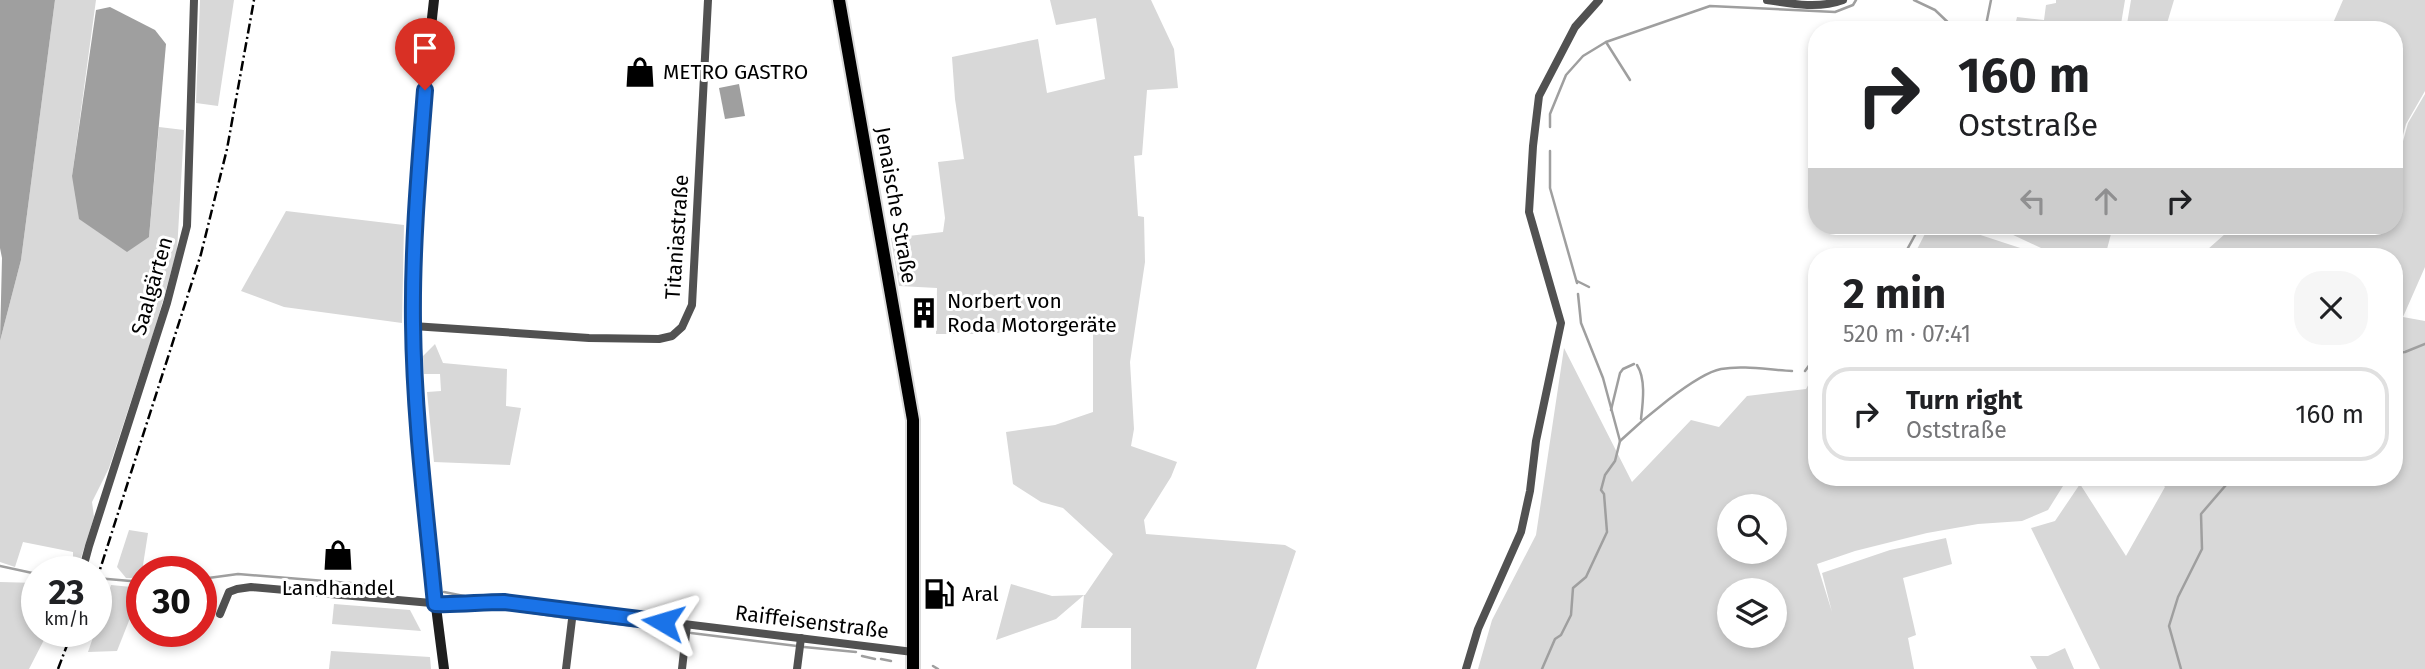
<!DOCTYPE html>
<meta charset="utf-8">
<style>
body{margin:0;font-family:"Fira Sans",sans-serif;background:#f6f6f6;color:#202124;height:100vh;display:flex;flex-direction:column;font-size:26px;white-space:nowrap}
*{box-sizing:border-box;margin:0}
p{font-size:23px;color:#757577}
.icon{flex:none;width:38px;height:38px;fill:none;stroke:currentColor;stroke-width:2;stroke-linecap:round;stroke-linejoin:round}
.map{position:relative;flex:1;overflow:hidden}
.drawer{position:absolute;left:1808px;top:248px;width:595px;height:238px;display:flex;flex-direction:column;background:#fff;border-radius:28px;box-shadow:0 4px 10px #0003}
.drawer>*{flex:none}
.banner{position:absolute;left:1808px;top:21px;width:595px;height:214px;border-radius:28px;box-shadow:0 4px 10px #0003;background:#fff;color:#202124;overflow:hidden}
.tools{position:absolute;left:1717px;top:494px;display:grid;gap:14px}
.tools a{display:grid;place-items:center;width:70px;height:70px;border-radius:50%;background:#fff;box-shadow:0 4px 10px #0003;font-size:35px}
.speed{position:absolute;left:21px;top:556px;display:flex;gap:14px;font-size:35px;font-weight:700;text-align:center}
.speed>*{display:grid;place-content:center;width:91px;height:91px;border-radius:50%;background:#fff;box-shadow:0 4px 10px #0003;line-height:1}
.speed small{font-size:18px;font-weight:400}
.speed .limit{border:10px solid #d22;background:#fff;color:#111}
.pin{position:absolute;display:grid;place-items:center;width:60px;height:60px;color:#fff;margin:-72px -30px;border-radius:50% 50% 50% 0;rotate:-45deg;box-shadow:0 0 7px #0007}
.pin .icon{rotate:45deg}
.me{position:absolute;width:77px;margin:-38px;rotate:277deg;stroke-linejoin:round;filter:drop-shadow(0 0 5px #0008)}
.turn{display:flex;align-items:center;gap:24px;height:147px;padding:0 35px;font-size:32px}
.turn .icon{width:91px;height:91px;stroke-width:2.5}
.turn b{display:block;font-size:49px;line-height:60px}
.lanes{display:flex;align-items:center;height:66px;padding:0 35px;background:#0003;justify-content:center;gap:35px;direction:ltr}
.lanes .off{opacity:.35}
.round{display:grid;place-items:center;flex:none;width:74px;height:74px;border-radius:28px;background:#f6f6f6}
.overview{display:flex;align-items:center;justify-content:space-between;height:119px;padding:0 35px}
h1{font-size:42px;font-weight:700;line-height:52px}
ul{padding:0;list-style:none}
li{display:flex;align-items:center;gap:21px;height:94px;margin:0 14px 10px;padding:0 21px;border:4px solid #e0e0e0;border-radius:28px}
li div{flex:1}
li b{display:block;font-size:26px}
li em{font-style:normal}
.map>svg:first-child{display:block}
.green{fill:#d8d8d8;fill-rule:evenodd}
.water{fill:#9f9f9f}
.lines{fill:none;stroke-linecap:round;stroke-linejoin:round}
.stream{stroke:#9f9f9f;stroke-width:2.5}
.primary-casing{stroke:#dbdbdb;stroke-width:16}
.street{stroke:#515151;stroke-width:8}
.secondary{stroke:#1e1e1e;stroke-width:10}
.primary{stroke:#000;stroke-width:12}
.rail{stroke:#000;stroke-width:2.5;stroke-dasharray:10 3.5 2 3.5;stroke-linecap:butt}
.route-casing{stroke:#114b97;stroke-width:18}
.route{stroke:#1a73e8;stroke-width:12}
.labels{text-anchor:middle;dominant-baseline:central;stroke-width:6;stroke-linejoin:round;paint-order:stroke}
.poi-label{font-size:21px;fill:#000;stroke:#fff;text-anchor:start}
.street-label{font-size:21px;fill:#000;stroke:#fff}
</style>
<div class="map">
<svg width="2425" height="669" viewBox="0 0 2425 669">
<rect width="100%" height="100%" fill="#fff"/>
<g class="green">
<path d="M55,0H96L72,176L149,237L159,127L184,130L177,251L155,328L109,468L92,502L94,517L78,567L73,565V552L23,542L15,567L0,562V341L21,260Z"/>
<path d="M200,0H234L218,106L196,103Z"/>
<path d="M1050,0H1151L1174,49L1178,88L1147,90L1142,155L1134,156L1138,216L1144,217L1145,262L1130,362L1134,429L1131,446L1177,462L1171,477L1144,520L1146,534L1285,545L1296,551L1256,669H1131V628H1081L1084,595L1056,619L996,640L1011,584L1052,596L1085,595L1113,554L1063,508L1041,502L1013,484L1006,432L1055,425L1093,412V321L989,334H936L937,288L899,286L891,238L943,232L945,218L938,162L964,159L955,99L952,57L1038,39L1047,93L1105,79L1096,18L1056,25Z"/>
<path d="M2056,0H2125L2120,30H2014L2017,17L2044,20L2046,5L2056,3Z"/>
<path d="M2131,0H2174L2165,30H2126Z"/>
<path d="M2343,0H2425V91L2406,124L2394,169V30H2330Z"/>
<path d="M2425,94V267L2403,317L2425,321V669H2100L2031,528L2055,521L2080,484L2126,556L2165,487L2157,478H2394V257H2199L2234,226H2394V174L2408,123Z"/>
<path d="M286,211L404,225L402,323L284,307L241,291Z"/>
<path d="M1929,226H1953L2048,257H1913Z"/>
<path d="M1994,226H2113L2105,257H2068L2041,248Z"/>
<path d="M435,344L443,363L507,369L506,406L521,408L510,465L434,462L427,392L441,391L440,374H424L423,356Z"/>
<path d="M1564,348L1632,482L1691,420L1719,427L1747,396L1806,389L1816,371V478H2068L2048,510L2022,521L1978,524L1927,533L1855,551L1817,564L1832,612L1822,573L1890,550L1946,538L1952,564L1903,578L1916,635L1908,638L1914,669H1478L1492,620L1536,535ZM1729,506H1774V551H1729ZM1729,590H1774V635H1729Z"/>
<path d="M129,530L148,533L141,578H126L117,567Z"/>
<path d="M0,582L37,583V632H48L29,669H0Z"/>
<path d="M111,585L142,588L117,651L88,652Z"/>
<path d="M334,604L410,610L421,631L332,624Z"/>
<path d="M2065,648L2074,669H2037L2030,656H2048Z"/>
<path d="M331,651L430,657L431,669H329Z"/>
</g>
<g class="water">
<path d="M0,0H55L21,260L0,341L2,258L0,248Z"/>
<path d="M110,7L155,30L166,44L149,237L127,252L79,219L72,176L96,10Z"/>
<path d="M739,84L745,116L725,119L719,88Z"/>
</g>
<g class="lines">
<g class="stream">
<path d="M1914,0L1935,10L1956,30"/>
<path d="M1985,30L1991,0"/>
<path d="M1606,42L1630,80"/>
<path d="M1550,127V114L1566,75L1583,56L1606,42L1710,6L1835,12L1853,5L1856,0"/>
<path d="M1550,151V188L1577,283"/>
<path d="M1903,257L1920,226"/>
<path d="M1577,281L1589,287"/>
<path d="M2394,353L2405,352L2425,344"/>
<path d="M1637,365C1646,379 1643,402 1641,419"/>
<path d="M1805,371L1816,356"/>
<path d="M1611,410L1620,373L1623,369L1634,364"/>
<path d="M1620,441C1640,422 1695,374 1721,369C1743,365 1769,370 1792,371"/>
<path d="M0,566L37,574"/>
<path d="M96,578L142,582"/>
<path d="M201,579L238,574L387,586"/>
<path d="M444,592L469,597"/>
<path d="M480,605L566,618"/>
<path d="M579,619L634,626"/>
<path d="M644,627L682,632"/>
<path d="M691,633L797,646"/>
<path d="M804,647L856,652"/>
<path d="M862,656L875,659"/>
<path d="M881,659L891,661"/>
<path d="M933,666L938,669"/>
<path d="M1542,669L1555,639L1561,635L1571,615L1573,588L1586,577L1607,532L1604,494L1601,490L1605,475L1615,461L1620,441L1603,378L1581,323L1578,294"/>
<path d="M2181,669L2169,626L2178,597L2202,549L2201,514L2232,478"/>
</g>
<defs>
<path id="primary" d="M839,0L913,420V669"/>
</defs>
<use href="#primary" class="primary-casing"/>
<g class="street">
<path d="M1767,0C1792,4 1819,9 1843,0"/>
<path d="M413,326L589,338L659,339L672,336L682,327L692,305L708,0"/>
<path d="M82,572L89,546L167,303L187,226L194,0"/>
<path d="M220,614L229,592L237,589L251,587L454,605L479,602H504L913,652"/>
<path d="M566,669L573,611"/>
<path d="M682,669L687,625"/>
<path d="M797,669L801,638"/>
<path d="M1466,669L1478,629L1521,532L1530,491L1536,441L1561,323L1529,212L1533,146L1539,96L1575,27L1599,0"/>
</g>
<path class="secondary" d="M434,0C422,107 412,217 413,324C415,439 429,555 444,669"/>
<use href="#primary" class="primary"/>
<g class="rail">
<path d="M96,582L201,254L227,149L254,0"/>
<path d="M58,669L72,632"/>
</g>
</g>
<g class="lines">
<defs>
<path id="route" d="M425,90C419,167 412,245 413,323C414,416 426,511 435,604C458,605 481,602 504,602L663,622"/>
</defs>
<use href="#route" class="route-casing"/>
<use href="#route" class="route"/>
</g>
<defs>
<symbol id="shop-bare" viewBox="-9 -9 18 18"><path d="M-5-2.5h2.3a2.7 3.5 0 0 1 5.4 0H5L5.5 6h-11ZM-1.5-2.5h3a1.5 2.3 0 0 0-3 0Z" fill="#000" stroke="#fff" stroke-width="2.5" paint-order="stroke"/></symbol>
<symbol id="building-bare" viewBox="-9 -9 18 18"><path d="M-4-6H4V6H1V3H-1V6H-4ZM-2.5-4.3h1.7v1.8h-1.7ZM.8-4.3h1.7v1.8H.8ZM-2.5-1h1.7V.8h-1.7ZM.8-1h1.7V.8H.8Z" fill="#000" stroke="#fff" stroke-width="2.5" paint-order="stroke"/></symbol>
<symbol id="fuel-bare" viewBox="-9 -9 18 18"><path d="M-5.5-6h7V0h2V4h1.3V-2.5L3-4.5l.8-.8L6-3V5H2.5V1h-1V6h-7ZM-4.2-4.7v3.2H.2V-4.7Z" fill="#000" stroke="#fff" stroke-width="2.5" paint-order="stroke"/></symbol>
</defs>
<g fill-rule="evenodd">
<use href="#shop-bare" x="618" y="50" width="44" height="44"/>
<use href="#building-bare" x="902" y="291" width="44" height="44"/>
<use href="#shop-bare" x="316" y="533" width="44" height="44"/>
<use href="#fuel-bare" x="917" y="572" width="44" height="44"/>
</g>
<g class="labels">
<g class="poi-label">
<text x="663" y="72">METRO GASTRO</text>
<text x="947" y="301">Norbert von<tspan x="947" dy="24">Roda Motorgeräte</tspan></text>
<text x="338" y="588" text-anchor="middle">Landhandel</text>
<text x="962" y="594">Aral</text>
</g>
<g class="street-label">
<text transform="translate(896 205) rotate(80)">Jenaische Straße</text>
<text transform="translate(677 237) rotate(-86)">Titaniastraße</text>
<text transform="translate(152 286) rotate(-74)">Saalgärten</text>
<text transform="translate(812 622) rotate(7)">Raiffeisenstraße</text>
</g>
</g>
</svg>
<div class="tools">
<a><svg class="icon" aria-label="search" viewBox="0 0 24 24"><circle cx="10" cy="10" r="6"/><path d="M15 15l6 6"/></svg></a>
<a><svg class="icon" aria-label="layers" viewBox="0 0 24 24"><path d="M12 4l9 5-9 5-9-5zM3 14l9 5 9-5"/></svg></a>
</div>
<div class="speed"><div>23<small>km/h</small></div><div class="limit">30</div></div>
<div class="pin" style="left:425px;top:90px;background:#d93025"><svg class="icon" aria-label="arrive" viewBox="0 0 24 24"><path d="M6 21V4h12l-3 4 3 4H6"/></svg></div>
<svg class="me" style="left:663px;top:622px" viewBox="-20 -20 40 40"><path d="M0-17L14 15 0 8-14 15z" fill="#1a73e8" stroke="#fff" stroke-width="4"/></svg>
<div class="banner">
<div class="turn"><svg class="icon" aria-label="right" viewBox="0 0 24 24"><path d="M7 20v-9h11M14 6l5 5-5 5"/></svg><div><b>160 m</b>Oststraße</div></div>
<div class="lanes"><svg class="icon off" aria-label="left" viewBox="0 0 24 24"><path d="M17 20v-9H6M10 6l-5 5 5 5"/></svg><svg class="icon off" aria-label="ahead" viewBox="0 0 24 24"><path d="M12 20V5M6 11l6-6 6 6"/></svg><svg class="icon" aria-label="right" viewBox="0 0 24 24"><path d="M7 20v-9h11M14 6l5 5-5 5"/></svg></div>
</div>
<section class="drawer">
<div class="overview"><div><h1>2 min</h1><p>520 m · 07:41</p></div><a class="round"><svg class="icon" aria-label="close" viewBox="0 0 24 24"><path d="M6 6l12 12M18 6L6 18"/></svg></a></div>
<ul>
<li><svg class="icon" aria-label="right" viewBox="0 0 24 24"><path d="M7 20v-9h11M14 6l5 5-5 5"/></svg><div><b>Turn right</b><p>Oststraße</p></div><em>160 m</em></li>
</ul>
</section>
</div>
